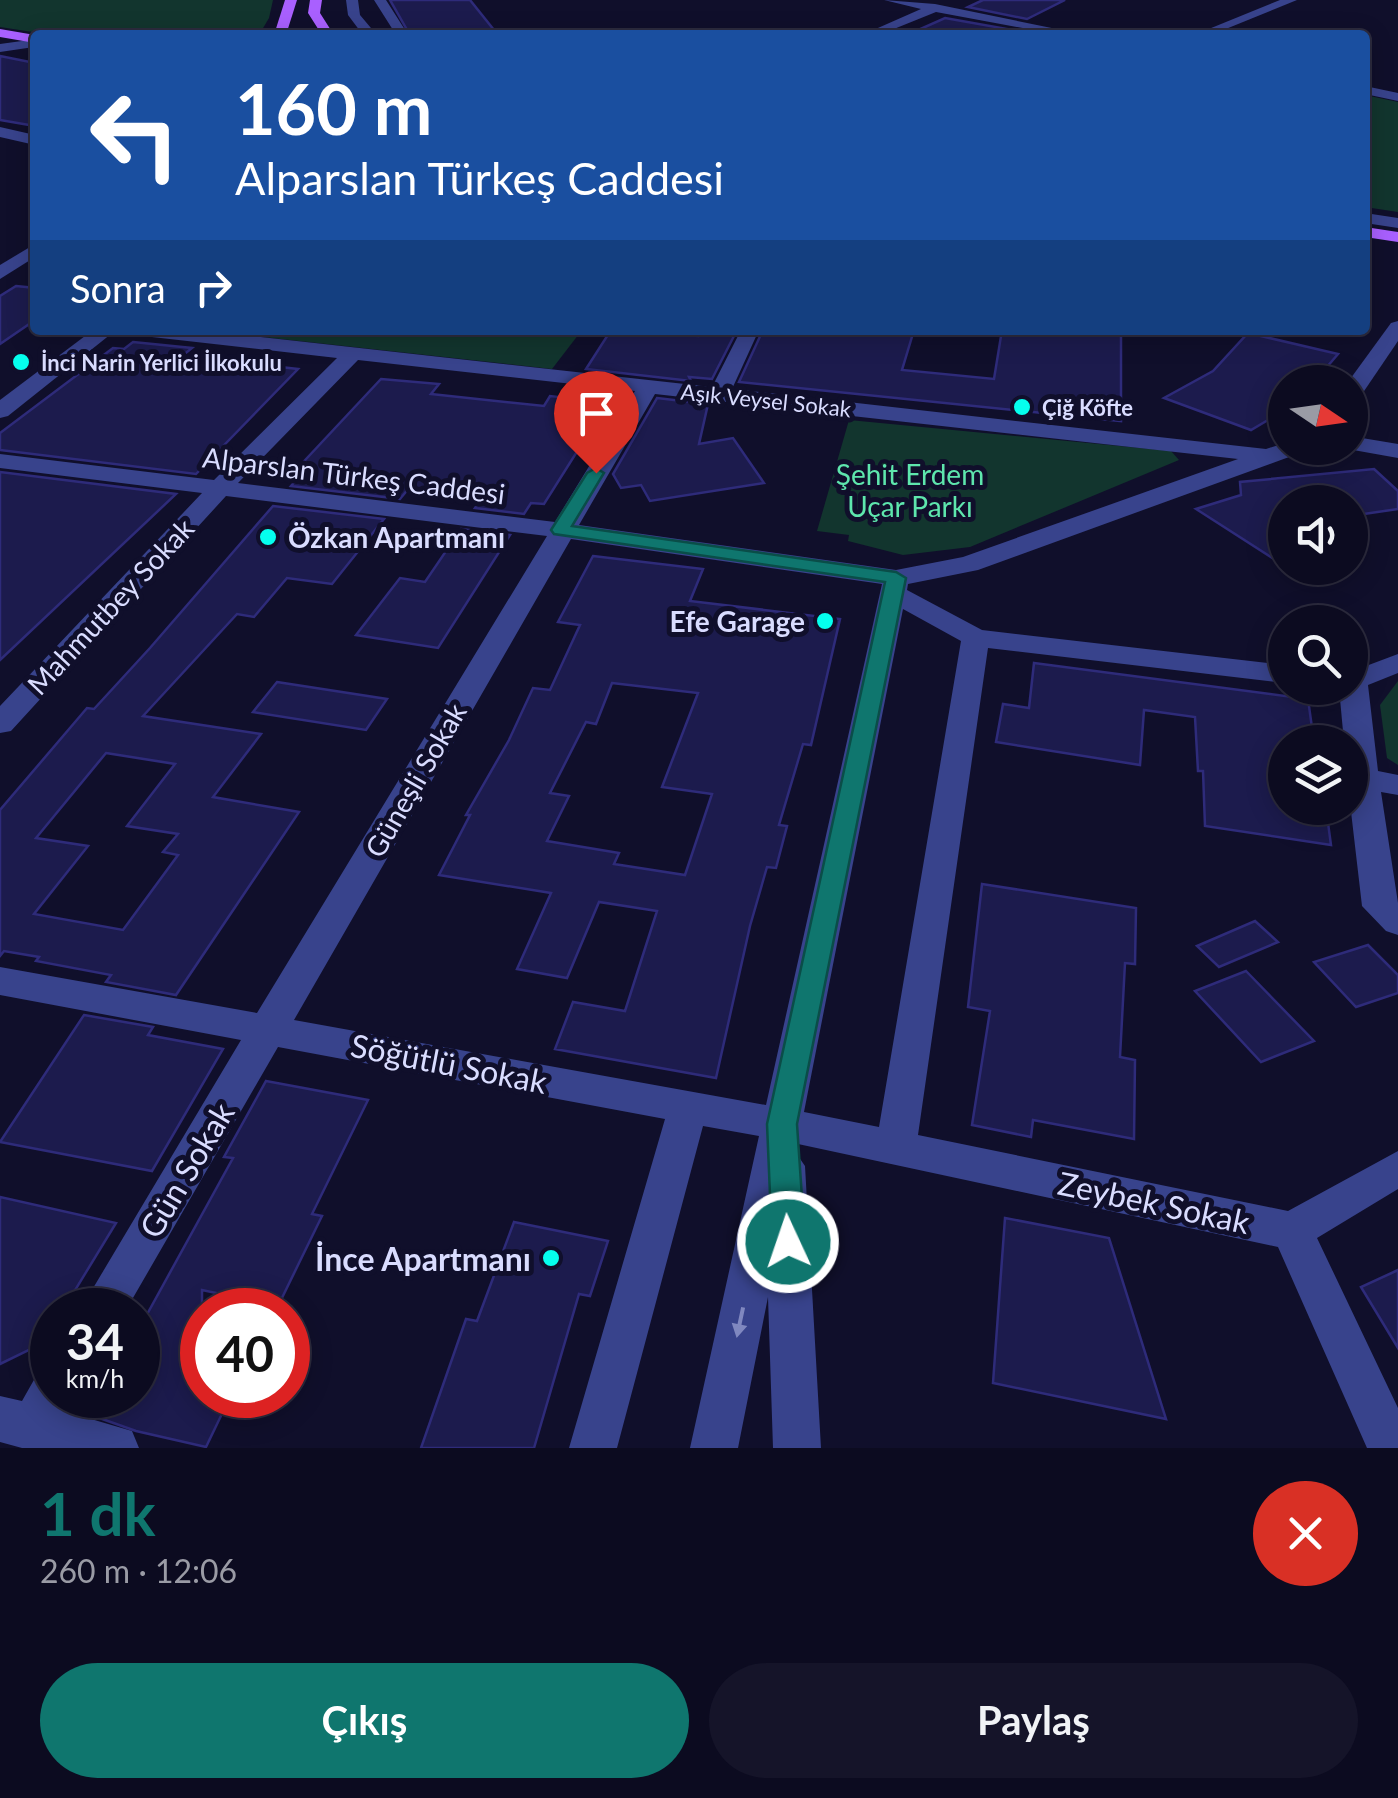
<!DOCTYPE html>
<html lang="tr">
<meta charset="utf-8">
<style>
body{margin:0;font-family:Lato,sans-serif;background:#151429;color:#f1f3f6;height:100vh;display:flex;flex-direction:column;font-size:38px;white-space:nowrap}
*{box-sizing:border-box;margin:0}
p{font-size:32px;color:#9a9ba5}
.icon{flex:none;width:55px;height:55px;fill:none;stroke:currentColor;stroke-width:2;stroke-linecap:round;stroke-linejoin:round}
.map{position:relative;height:1448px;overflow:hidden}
.sheet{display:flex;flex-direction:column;background:#0c0b20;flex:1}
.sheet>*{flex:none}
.hud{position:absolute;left:30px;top:30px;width:1340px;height:305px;border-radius:10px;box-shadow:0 5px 25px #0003,0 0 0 2px #2c2b3e;background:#1a4fa0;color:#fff;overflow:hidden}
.needle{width:65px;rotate:103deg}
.controls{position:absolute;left:1268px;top:365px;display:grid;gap:20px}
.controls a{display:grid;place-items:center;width:100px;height:100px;border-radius:50%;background:#0c0b20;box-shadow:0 5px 25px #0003,0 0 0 2px #2c2b3e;font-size:50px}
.speed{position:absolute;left:30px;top:1288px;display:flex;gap:20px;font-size:50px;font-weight:700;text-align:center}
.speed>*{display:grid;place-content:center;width:130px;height:130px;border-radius:50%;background:#0c0b20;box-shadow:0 5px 25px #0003,0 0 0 2px #2c2b3e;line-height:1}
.speed small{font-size:25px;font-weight:400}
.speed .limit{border:15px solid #d22;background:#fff;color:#111}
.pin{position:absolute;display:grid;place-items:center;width:85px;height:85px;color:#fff;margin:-102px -42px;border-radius:50% 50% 50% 0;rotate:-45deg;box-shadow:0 0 10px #0007}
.pin .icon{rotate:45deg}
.me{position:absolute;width:110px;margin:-55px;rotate:357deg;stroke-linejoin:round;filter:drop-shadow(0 0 8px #0008)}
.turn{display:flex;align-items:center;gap:35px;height:210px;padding:0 40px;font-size:45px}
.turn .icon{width:130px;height:130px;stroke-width:2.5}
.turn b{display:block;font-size:70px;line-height:85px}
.then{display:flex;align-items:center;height:95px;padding:0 40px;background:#0003;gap:20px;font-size:38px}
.round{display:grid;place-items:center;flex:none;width:105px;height:105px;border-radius:52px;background:#151429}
.headline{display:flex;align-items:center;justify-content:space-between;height:170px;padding:0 40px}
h1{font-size:60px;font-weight:700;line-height:75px;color:#0f766e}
.action{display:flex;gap:20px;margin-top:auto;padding:20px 40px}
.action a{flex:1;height:115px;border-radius:60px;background:#0f766e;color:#fff;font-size:40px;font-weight:700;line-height:115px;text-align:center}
.action a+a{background:#151429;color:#f1f3f6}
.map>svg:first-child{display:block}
.green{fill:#12352e}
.building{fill:#1c1b4d;stroke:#2e2b7a;stroke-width:2.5;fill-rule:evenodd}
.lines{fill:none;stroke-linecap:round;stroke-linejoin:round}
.minor{fill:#38438c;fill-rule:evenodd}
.major{fill:#a960ff;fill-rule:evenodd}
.oneway{fill:#8088c0}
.route{fill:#0f766e;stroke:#0a4d48;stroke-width:2.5}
.poi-dot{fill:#05ffee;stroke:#100f2b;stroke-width:4}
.labels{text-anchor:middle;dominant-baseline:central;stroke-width:10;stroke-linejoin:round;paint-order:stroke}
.far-poi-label{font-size:22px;font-weight:bold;fill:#d9dcff;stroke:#100f2b;text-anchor:start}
.far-street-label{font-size:22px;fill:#d9dcff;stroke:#100f2b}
.park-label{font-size:28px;fill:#5ee6ad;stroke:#100f2b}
.street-label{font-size:28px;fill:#d9dcff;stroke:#100f2b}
.poi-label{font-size:28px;font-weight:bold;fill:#d9dcff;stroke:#100f2b;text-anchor:start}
.near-street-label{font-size:32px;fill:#d9dcff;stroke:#100f2b}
.near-poi-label{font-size:32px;font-weight:bold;fill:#d9dcff;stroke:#100f2b;text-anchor:end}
</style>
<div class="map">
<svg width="1398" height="1448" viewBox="0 0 1398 1448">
<rect width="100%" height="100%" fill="#100f2b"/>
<g class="green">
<path d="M0,0H273L269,18L259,35H52L0,27Z"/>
<path d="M1365,95L1398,102V212L1365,207Z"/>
<path d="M201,330H582L552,369Z"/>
<path d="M849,420L1171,451L1179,460L970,547L903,555L848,541L849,535L817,531Z"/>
<path d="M1398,681V765L1387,758L1380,705Z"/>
</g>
<g class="building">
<path d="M390,0H470L498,35H410Z"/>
<path d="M983,0H1065L1027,19L968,7Z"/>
<path d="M945,18L1007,29L995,35H907Z"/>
<path d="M0,56L35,63V126L0,120Z"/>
<path d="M16,286L35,288V320L0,344V296Z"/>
<path d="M611,330L698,336V330H737L712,379L689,377L691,381L586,369Z"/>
<path d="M763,330H914L902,370L994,379L1002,330L1121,333V421L739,382Z"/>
<path d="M1248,333L1338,354L1314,382H1285V410L1251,430L1164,398L1213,371Z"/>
<path d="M133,342L192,348L182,356L298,369L196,474L0,450V433L113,348L124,349Z"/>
<path d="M381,379L439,384L431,394L544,406L550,396L567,398L573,388L629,394L598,445L590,431L544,504L531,503L524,514L475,508L483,497L409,488L400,499L291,486L302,473L294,472Z"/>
<path d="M657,398L708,404L699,444L733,438L764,483L650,501L641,485L621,488L613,474Z"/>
<path d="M1374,469L1398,491V509L1350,516V502H1285V566L1196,509L1241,495L1240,482Z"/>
<path d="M0,472L176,494L0,660Z"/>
<path d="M273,506L384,519L332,584L287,578L254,617L237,614L143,716L261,734L213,797L299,812L176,995L106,982L111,975L36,961L39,957L4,951L0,956V810L87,708L94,709L150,648ZM106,753L175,764L127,826L178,834L163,852L178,855L123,930L34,914L88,846L36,838Z"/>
<path d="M461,529L510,535L438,648L356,635L400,578L425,582Z"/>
<path d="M593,556L703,569L690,601L840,619L811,745L803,744L779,825L787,826L776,868L767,867L750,926L716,1078L555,1049L573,1002L625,1011L657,911L599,902L567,978L517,969L551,893L439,875L470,815H466L509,740L533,688L550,690L580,625L558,622ZM612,683L698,693L662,787L712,794L685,875L614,864L619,853L547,841L569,796L550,793L586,722L596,724Z"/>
<path d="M1034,663L1308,699L1314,742H1285V808H1326L1331,845L1205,826L1203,771H1198L1195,717L1144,710L1140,765L996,742L1003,704L1029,708Z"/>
<path d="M277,682L387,699L366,730L253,712Z"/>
<path d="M982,884L1136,908L1135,964L1125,963L1120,1057L1135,1060L1134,1139L1033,1120L1031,1137L972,1125L990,1011L968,1007Z"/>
<path d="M1255,921L1278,942L1219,967L1197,946Z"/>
<path d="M1368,945L1398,975V993L1356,1007L1314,962Z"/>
<path d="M1246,971L1314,1041L1261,1062L1195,991Z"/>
<path d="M84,1015L153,1027L148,1035L223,1049L152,1171L0,1142Z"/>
<path d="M266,1081L368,1100L312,1214L322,1216L278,1306L202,1290V1395H231L206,1447L136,1431L88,1414L98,1395H138V1316L145,1318L233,1158L224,1157Z"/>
<path d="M0,1197L116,1223L63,1310H52V1328L43,1343L0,1364Z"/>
<path d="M1005,1218L1109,1238L1166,1419L993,1383Z"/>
<path d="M514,1222L608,1241L590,1296L579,1294L534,1448H421L466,1319L477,1321Z"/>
<path d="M1398,1270V1348L1361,1287Z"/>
</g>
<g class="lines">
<g class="minor">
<path d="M346,0H358L360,15L376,34L393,30L374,0H386L407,33L363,35L348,15Z"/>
<path d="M884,0L935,4L1086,35H1060L936,12L879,35H862L921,9Z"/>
<path d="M1280,0H1297L1211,35H1194Z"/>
<path d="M29,40L34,41V47L0,52V44Z"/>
<path d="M1365,86L1398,93V101L1365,94Z"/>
<path d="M0,127L35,135V145L0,137Z"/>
<path d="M1365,213L1398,218V228L1365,223Z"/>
<path d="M35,244V257L0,279V265Z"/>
<path d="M1398,321V341L1358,400L1350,402L1348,382L1391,323Z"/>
<path d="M93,330H116L8,416L0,418V400Z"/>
<path d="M133,330H197L712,387L741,330H759L732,389L1266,449L1285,443V448H1303L1300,453L978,570L908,584L907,590L982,630L1285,665V683L988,648L918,1135L1288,1211L1398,1151V1189L1317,1238L1398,1408V1448H1367L1278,1247L798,1144L796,1153L805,1166L821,1448H773L768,1297L738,1448H690L759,1136L703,1126L617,1448H569L665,1119L278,1047L126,1310H80L241,1040L0,995V967L257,1013L547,536L226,496L11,731L0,733V706L202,493L0,468V454L214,480L337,358L143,336ZM358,360L635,391L555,522L238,483ZM655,394L1238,459L963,557L896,570L579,525ZM571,539L882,584L766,1105L294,1020ZM903,609L961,641L879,1127L804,1112Z"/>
<path d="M1350,436L1398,444V458L1342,448H1350Z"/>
<path d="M1398,654V673L1368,685L1378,771L1398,775V795L1381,792L1398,903V935L1386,931L1362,906L1350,803V742H1344L1339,688H1350V672Z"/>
<path d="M52,1371V1395H75L67,1412L132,1431L139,1448H22L0,1442V1396L22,1401L35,1378Z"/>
</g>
<g class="major">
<path d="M285,0H297L286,35H274Z"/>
<path d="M310,0H322L320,13L334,35H322L308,13Z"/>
<path d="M0,29L35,35V43L0,37Z"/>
<path d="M1365,227L1398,232V242L1365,237Z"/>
</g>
</g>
<defs><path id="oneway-solid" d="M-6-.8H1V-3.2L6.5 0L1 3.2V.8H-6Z" transform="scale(2.5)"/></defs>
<use class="oneway" href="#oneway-solid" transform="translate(740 1322) rotate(102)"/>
<path class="route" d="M596,468L604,473L572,526L896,572L906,578L797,1124L805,1242L800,1253L788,1257L777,1253L772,1242L767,1124L885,582L554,534L551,530L587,473Z"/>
<g class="poi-dot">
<circle cx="21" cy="362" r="10"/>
<circle cx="1022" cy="407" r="10"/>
<circle cx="268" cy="537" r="10"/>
<circle cx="825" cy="621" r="10"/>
<circle cx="551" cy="1258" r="10"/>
</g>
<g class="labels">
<g class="far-poi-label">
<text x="41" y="362">İnci Narin Yerlici İlkokulu</text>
<text x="1042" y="407">Çiğ Köfte</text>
</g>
<g class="far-street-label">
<text transform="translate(766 400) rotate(6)">Aşık Veysel Sokak</text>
</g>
<g class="park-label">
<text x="910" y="474">Şehit Erdem<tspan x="910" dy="32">Uçar Parkı</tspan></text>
</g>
<g class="street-label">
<text transform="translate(354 475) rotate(7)">Alparslan Türkeş Caddesi</text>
<text transform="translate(110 606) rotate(-47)">Mahmutbey Sokak</text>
<text transform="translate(415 780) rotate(-60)">Güneşli Sokak</text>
</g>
<g class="poi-label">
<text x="288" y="537">Özkan Apartmanı</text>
<text x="805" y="621" text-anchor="end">Efe Garage</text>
</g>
<g class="near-street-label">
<text transform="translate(449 1063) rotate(11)">Söğütlü Sokak</text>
<text transform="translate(186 1170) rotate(-59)">Gün Sokak</text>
<text transform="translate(1154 1202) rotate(12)">Zeybek Sokak</text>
</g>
<g class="near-poi-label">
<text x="531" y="1258">İnce Apartmanı</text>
</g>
</g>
</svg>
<div class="controls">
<a><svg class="needle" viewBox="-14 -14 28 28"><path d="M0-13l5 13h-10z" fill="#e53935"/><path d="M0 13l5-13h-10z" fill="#9a9ba5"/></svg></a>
<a><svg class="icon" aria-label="sound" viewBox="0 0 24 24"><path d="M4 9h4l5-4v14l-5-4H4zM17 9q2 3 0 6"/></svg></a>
<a><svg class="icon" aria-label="search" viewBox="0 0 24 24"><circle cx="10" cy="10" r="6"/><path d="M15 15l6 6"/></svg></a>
<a><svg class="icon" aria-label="layers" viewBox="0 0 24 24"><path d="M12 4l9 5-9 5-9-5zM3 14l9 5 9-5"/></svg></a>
</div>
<div class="speed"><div>34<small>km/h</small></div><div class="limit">40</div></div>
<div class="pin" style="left:596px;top:473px;background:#d93025"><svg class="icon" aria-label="arrive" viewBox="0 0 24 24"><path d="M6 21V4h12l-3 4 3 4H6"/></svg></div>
<svg class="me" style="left:788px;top:1242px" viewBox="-20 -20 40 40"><circle r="17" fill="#0f766e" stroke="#fff" stroke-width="3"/><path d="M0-11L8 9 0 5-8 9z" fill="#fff"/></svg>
<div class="hud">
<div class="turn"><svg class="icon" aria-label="left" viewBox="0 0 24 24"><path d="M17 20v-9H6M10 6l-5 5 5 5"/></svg><div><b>160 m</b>Alparslan Türkeş Caddesi</div></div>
<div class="then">Sonra<svg class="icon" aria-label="right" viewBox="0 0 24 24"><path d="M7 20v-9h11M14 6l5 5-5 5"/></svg></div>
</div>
</div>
<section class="sheet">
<div class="headline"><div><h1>1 dk</h1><p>260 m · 12:06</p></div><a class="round" style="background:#d93025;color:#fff"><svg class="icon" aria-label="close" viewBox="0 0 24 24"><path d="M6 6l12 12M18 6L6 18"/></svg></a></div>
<div class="action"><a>Çıkış</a><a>Paylaş</a></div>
</section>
